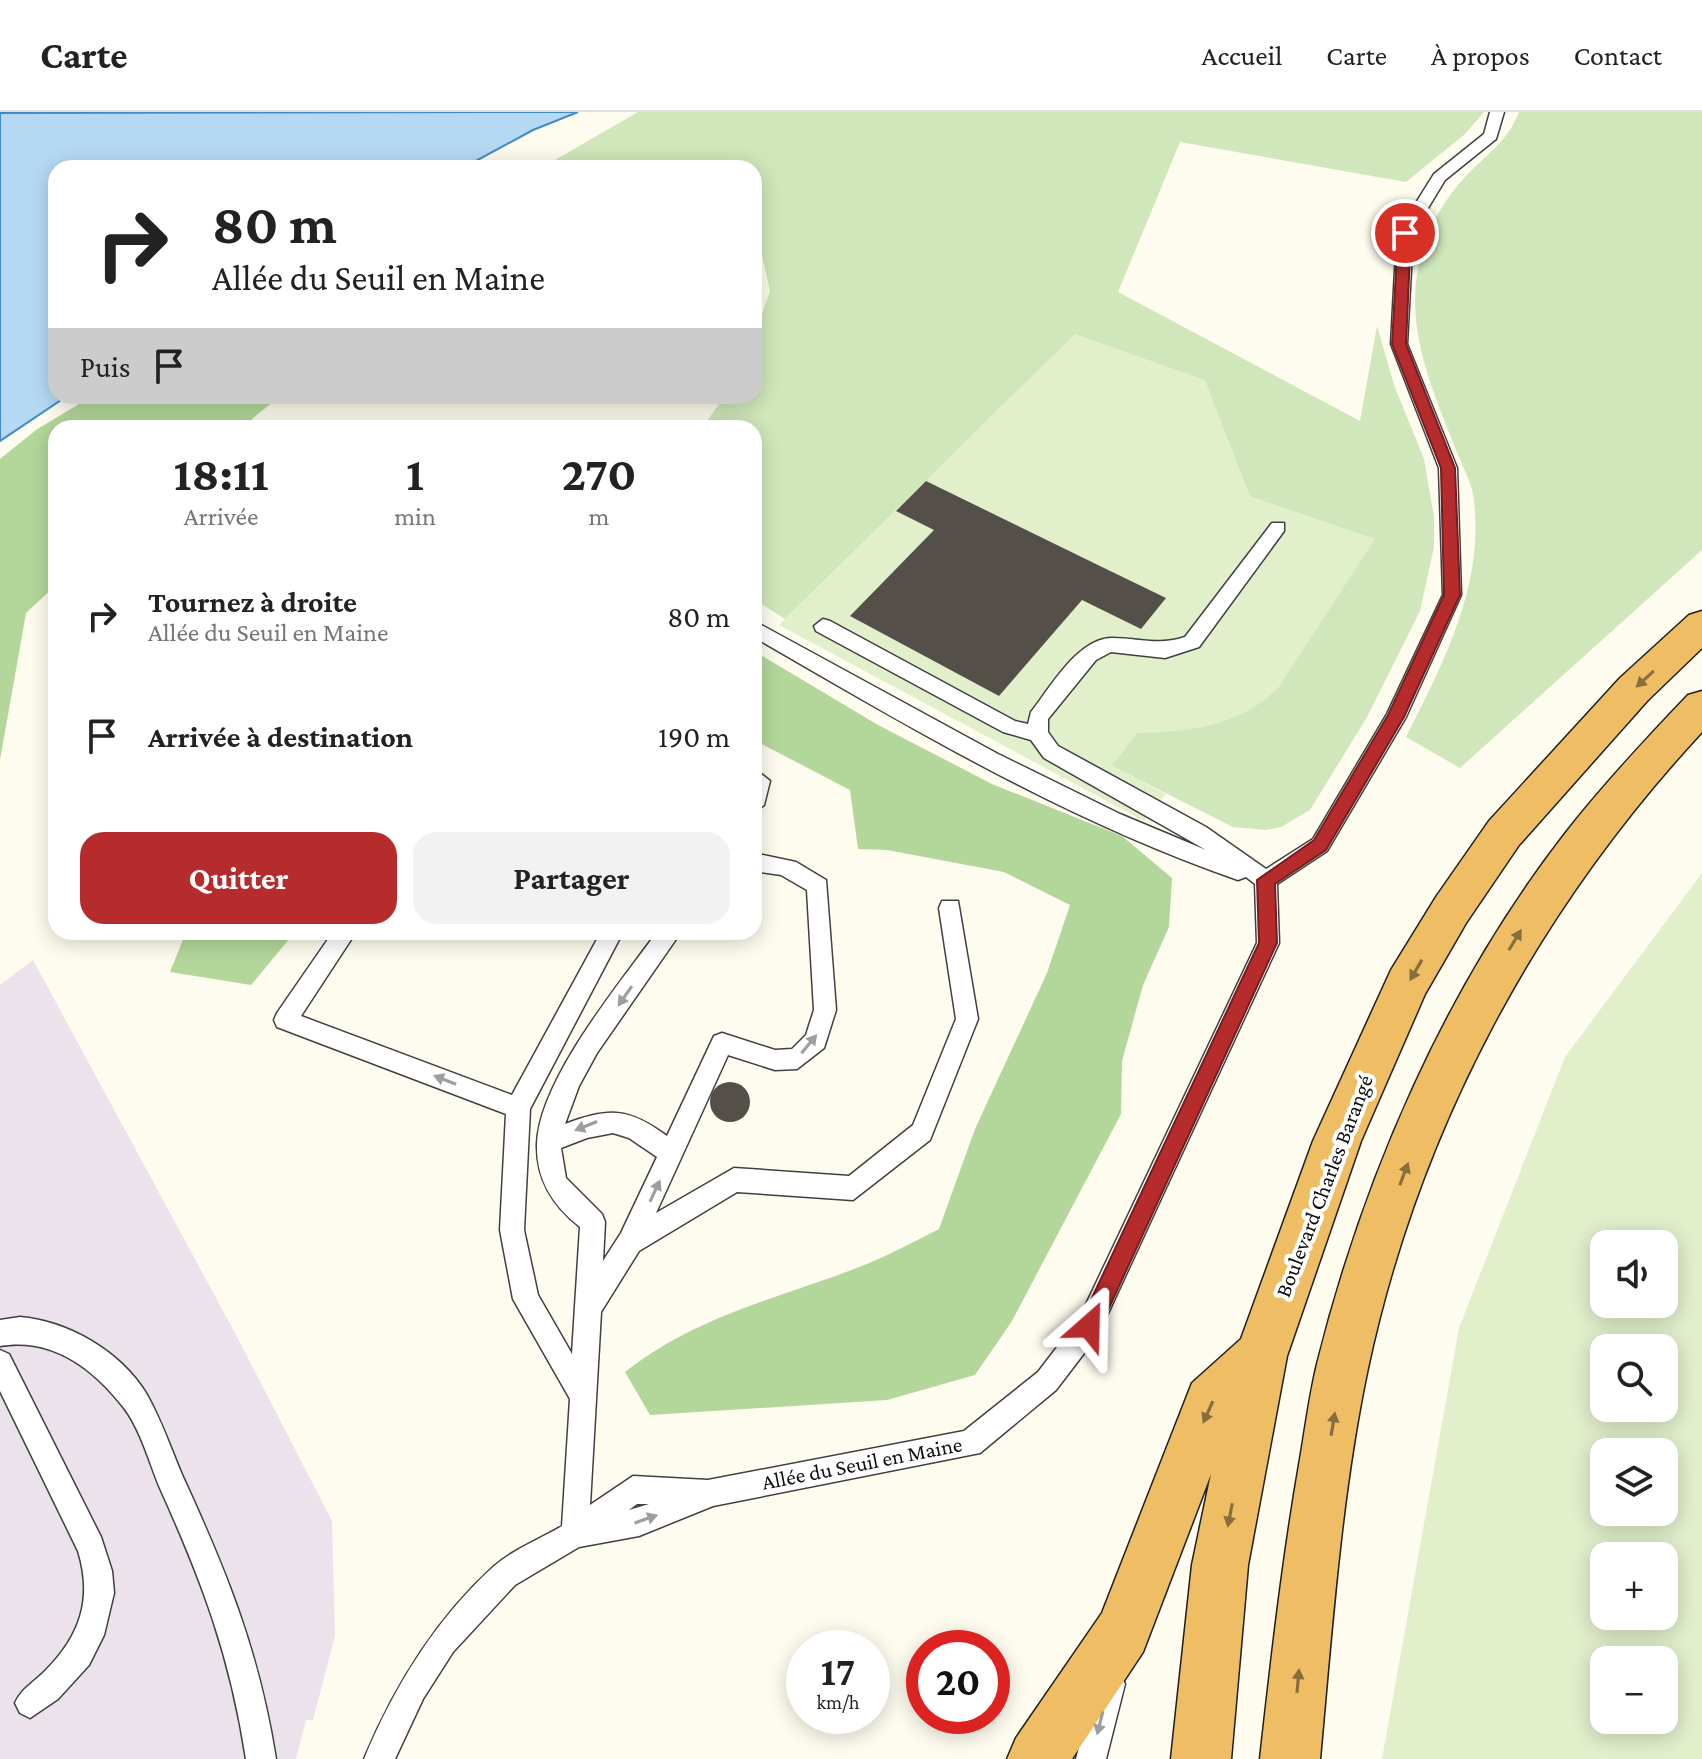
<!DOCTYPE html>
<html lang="fr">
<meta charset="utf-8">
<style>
body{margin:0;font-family:"Crimson Pro",serif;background:#f2f2f2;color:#222;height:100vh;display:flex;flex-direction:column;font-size:30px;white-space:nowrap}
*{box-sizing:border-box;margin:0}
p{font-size:26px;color:#767676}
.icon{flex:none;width:44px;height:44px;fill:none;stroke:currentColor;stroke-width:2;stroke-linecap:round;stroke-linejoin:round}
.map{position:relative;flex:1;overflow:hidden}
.side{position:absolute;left:48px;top:308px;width:714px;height:520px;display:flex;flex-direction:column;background:#fff;border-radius:24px;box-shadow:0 4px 20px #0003}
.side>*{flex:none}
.hud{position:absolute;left:48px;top:48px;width:714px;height:244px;border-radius:24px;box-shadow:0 4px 20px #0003;background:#fff;color:#222;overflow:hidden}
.tools{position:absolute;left:1590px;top:1118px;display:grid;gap:16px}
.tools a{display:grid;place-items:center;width:88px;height:88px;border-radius:16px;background:#fff;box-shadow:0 4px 20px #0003;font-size:40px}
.speed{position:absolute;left:786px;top:1518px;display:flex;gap:16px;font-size:40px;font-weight:700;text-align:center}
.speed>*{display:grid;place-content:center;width:104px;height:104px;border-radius:50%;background:#fff;box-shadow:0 4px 20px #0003;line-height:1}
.speed small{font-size:20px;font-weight:400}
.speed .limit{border:12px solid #d22;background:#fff;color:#111}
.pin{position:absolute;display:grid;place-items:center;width:68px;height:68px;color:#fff;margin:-34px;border:4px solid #fff;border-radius:50%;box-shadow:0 2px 8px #0007}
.me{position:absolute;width:88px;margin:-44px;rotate:25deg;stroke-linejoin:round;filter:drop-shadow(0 0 6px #0008)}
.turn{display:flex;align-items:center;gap:28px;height:168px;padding:0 32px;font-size:36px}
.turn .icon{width:104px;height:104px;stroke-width:2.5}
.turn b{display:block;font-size:56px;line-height:68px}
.then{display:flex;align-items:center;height:76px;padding:0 32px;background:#0003;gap:16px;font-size:30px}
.eta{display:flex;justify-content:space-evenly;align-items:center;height:136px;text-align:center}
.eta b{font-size:48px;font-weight:700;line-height:56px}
.cta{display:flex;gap:16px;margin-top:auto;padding:16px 32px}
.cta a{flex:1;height:92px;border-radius:24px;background:#b62c2d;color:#fff;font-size:32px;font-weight:700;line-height:92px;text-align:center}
.cta a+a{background:#f2f2f2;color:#222}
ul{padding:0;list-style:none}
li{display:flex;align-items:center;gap:24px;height:120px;padding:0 32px}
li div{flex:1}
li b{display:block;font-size:30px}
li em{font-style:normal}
header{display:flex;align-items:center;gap:48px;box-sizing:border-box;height:112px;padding:0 40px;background:#fff;border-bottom:2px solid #e0e0e0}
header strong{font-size:38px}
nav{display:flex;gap:44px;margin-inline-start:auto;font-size:28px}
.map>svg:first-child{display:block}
.industrial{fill:#ebe2ec}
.green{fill:#cfe7ba}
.forest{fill:#b3d79a}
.pitch{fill:#e1efcb;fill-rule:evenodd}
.water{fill:#b6d9f3;stroke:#408bc6;stroke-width:2}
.building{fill:#554f4a}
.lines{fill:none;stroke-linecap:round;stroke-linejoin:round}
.service-casing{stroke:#404040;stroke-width:3}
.trunk-casing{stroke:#1e1e1e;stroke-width:3}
.service{fill:#fff;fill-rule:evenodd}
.trunk{fill:#efbe64;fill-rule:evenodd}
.oneway{fill:#896e3d}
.oneway2{fill:#9e9e9e}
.route{fill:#b62c2d;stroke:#761d1d;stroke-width:2}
.labels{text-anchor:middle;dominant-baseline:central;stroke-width:8;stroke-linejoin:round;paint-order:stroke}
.street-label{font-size:22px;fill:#0d0d0d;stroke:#fff}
</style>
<header>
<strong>Carte</strong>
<nav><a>Accueil</a><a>Carte</a><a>À propos</a><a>Contact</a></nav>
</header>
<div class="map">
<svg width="1702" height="1647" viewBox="0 0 1702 1647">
<rect width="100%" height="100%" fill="#fefcee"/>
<path class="industrial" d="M33,848L235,1221L332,1409L335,1524L313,1608H306L296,1647H0V873Z"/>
<g class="green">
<path d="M638,0H1484L1465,22L1406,70L1180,30L1118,180L1360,309L1377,214L1394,273L1424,347L1434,405V435L1420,499L1367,605L1310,698L1281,715L1266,718L1233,715L1112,654L1250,384L1052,245L785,507L754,487V316H702L725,284H754V225L770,179L754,109V56H541Z"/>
<path d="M1519,0H1702V438L1460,656L1406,625C1443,552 1484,474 1474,389C1473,372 1462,354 1456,338C1433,279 1406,221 1418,156C1424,122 1442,90 1465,65C1486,43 1508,29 1519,0Z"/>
</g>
<g class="forest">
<path d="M92,284H280L241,316H56V473L26,501L0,648V347L36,318Z"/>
<path d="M754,539L878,613L992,672L1122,724L1172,766L1169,815L1143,873L1122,949L1121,1002L1012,1209L975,1263L887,1288L650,1303L625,1260C700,1201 782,1186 867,1152C891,1142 915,1129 939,1117L975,1017L1047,861L1070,793L1004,760L887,738L858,737L850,678L754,628Z"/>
<path d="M186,820H295L251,873L170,860Z"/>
</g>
<g class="pitch">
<path d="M1075,222L1205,268L1250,384L1375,427L1279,575C1241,614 1189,620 1137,621L1112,654L1166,682L1144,709L779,513Z"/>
<path d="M1702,761V1647H1382L1459,1216L1565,945ZM1604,1132H1664V1192H1604ZM1604,1236H1664V1296H1604ZM1604,1340H1664V1400H1604ZM1604,1444H1664V1504H1604ZM1604,1548H1664V1608H1604Z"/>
</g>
<path class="water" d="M578,0L533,18L463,56H56V284H67L0,329V1Z"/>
<g class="building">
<path d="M926,369L1102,455L1166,486L1141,517L1082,488L999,584L850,504L934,418L896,399Z"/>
<circle cx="730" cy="990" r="20"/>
</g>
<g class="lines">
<defs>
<g id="service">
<path d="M1490,0H1504L1496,27L1445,68L1413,121L1407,232L1457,356L1461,483L1406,605L1327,739L1277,772L1279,831L1098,1223L1056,1278L980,1341L713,1394L639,1424L579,1435L515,1473L453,1540L423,1587L395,1647H364C394,1575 435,1508 493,1455C512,1438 540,1427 562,1414L570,1287L513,1187L500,1118L506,1002L277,915L274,908L277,901L333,820H356L301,904L512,983L601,820H623L530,997L524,1118L538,1183L572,1242L580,1115C553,1094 536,1068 537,1032C539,968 620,871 657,820H681L597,941L579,974L565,1012C609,995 629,996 667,1024L714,924L722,921L775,938L792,937L806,923L814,898L807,778L781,763L754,759V741L796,750L826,768L836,898L824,936L797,957L775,958L728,943L656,1101L734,1056L849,1064L913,1013L956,907L939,796L942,789H958L978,907L930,1028L853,1088L737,1080L639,1139L601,1200L590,1393L633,1364L708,1368L964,1319L1038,1260L1080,1205L1257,831L1255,772L1246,765L1238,768C1067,709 909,615 754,525V509L998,642L1120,702L1206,738L1044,646L1031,628L1003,620L816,519L814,514L823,507L830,509L1015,609L1028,612L1031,600C1050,576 1078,526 1112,526C1139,526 1159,534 1185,525L1272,411H1284V419L1199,535L1165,546L1111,540L1096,548L1048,607V620L1058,634L1206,715L1266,757L1313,727L1387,602L1443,483L1439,356L1391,232L1397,121L1434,62L1484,22ZM613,1021L629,1026L657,1045L621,1121L603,1149L605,1110L602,1102L566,1066L561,1036L587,1026ZM637,1392H649L629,1398Z"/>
<path d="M754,656L770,669L764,693L754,701Z"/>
<path d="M20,1205C68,1209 120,1239 146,1281C161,1307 171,1337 183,1365C228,1463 259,1540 276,1647H246C230,1543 202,1469 159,1374C149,1349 140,1317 124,1296C93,1256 52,1225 0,1234V1208Z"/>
<path d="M0,1238L9,1242L101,1425L112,1459L114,1481L104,1523L89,1553L58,1587L30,1606L20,1601L15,1591C21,1577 34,1570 45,1559C80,1524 93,1487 78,1439L0,1279Z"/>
<path d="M1110,1557L1120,1562L1125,1572L1106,1647H1076L1095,1572L1100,1562Z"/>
</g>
<g id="trunk">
<path d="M1702,499V536L1648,588L1519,733L1466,811L1425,882L1361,1029L1287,1244L1248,1453L1231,1647H1171L1192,1453L1211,1362L1143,1540L1072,1647H1007L1016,1626L1102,1501L1192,1271L1241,1227L1313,1029L1391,858L1436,785L1489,709L1620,566L1689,503Z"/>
<path d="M1702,579V620C1536,799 1419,1017 1368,1256C1341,1384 1332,1517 1320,1647H1260C1271,1549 1282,1451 1299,1353C1305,1319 1309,1285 1317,1252C1364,1064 1445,877 1564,723C1602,674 1645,628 1688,583Z"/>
</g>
</defs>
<use href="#service" class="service-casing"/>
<use href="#trunk" class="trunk-casing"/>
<use href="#service" class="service"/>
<use href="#trunk" class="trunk"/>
</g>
<defs><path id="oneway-solid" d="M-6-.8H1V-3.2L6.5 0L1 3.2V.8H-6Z" transform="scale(2)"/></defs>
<g class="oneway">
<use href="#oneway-solid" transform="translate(1645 567) rotate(137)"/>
<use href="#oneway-solid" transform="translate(1515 828) rotate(-59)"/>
<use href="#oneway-solid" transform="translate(1416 858) rotate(120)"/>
<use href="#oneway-solid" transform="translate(1404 1062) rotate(-69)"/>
<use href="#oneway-solid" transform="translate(1208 1300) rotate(114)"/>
<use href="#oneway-solid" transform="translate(1333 1312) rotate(-81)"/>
<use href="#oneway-solid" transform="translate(1230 1403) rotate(101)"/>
<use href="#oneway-solid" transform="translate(1298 1569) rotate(-85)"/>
</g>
<g class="oneway2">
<use href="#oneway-solid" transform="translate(625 884) rotate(125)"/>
<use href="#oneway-solid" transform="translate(809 932) rotate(-51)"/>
<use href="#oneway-solid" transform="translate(445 968) rotate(-159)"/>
<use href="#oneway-solid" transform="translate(586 1014) rotate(158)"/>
<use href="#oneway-solid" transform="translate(655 1079) rotate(-65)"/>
<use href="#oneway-solid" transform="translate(646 1407) rotate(-19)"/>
<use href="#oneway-solid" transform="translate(1100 1611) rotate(104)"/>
</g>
<path class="route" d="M1405,117L1411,121L1406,232L1455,356L1460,483L1404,605L1326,738L1275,772L1277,831L1097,1222L1089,1225L1082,1222L1079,1214L1082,1207L1259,831L1257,768L1314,728L1388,603L1444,483L1441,356L1392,232L1398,121Z"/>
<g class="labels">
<g class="street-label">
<text transform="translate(1324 1074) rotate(-69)">Boulevard Charles Barangé</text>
<text transform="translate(862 1351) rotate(-11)">Allée du Seuil en Maine</text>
</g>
</g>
</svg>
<div class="tools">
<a><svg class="icon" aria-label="sound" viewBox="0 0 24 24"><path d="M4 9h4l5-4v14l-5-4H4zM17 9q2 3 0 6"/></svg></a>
<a><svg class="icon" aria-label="search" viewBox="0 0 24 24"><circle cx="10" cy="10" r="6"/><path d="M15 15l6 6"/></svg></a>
<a><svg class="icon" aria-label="layers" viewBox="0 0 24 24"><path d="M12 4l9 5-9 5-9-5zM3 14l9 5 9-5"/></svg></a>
<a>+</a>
<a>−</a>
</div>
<div class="speed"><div>17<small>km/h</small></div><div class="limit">20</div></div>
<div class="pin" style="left:1405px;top:121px;background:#d93025"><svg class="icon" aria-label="arrive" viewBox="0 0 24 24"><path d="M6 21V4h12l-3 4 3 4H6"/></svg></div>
<svg class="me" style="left:1089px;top:1214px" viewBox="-20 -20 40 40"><path d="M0-17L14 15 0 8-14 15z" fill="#b62c2d" stroke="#fff" stroke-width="4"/></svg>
<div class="hud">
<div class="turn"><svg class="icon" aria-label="right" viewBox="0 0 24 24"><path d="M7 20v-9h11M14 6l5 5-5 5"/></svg><div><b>80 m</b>Allée du Seuil en Maine</div></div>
<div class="then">Puis<svg class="icon" aria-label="arrive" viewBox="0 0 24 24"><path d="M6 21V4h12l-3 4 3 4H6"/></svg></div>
</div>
<section class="side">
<div class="eta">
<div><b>18:11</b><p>Arrivée</p></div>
<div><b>1</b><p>min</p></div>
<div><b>270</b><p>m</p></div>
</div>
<ul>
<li><svg class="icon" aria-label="right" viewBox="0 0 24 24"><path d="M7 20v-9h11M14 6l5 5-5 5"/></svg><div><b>Tournez à droite</b><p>Allée du Seuil en Maine</p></div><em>80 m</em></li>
<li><svg class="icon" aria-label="arrive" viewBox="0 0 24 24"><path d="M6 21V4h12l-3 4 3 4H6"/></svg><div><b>Arrivée à destination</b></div><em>190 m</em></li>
</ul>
<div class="cta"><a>Quitter</a><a>Partager</a></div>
</section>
</div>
